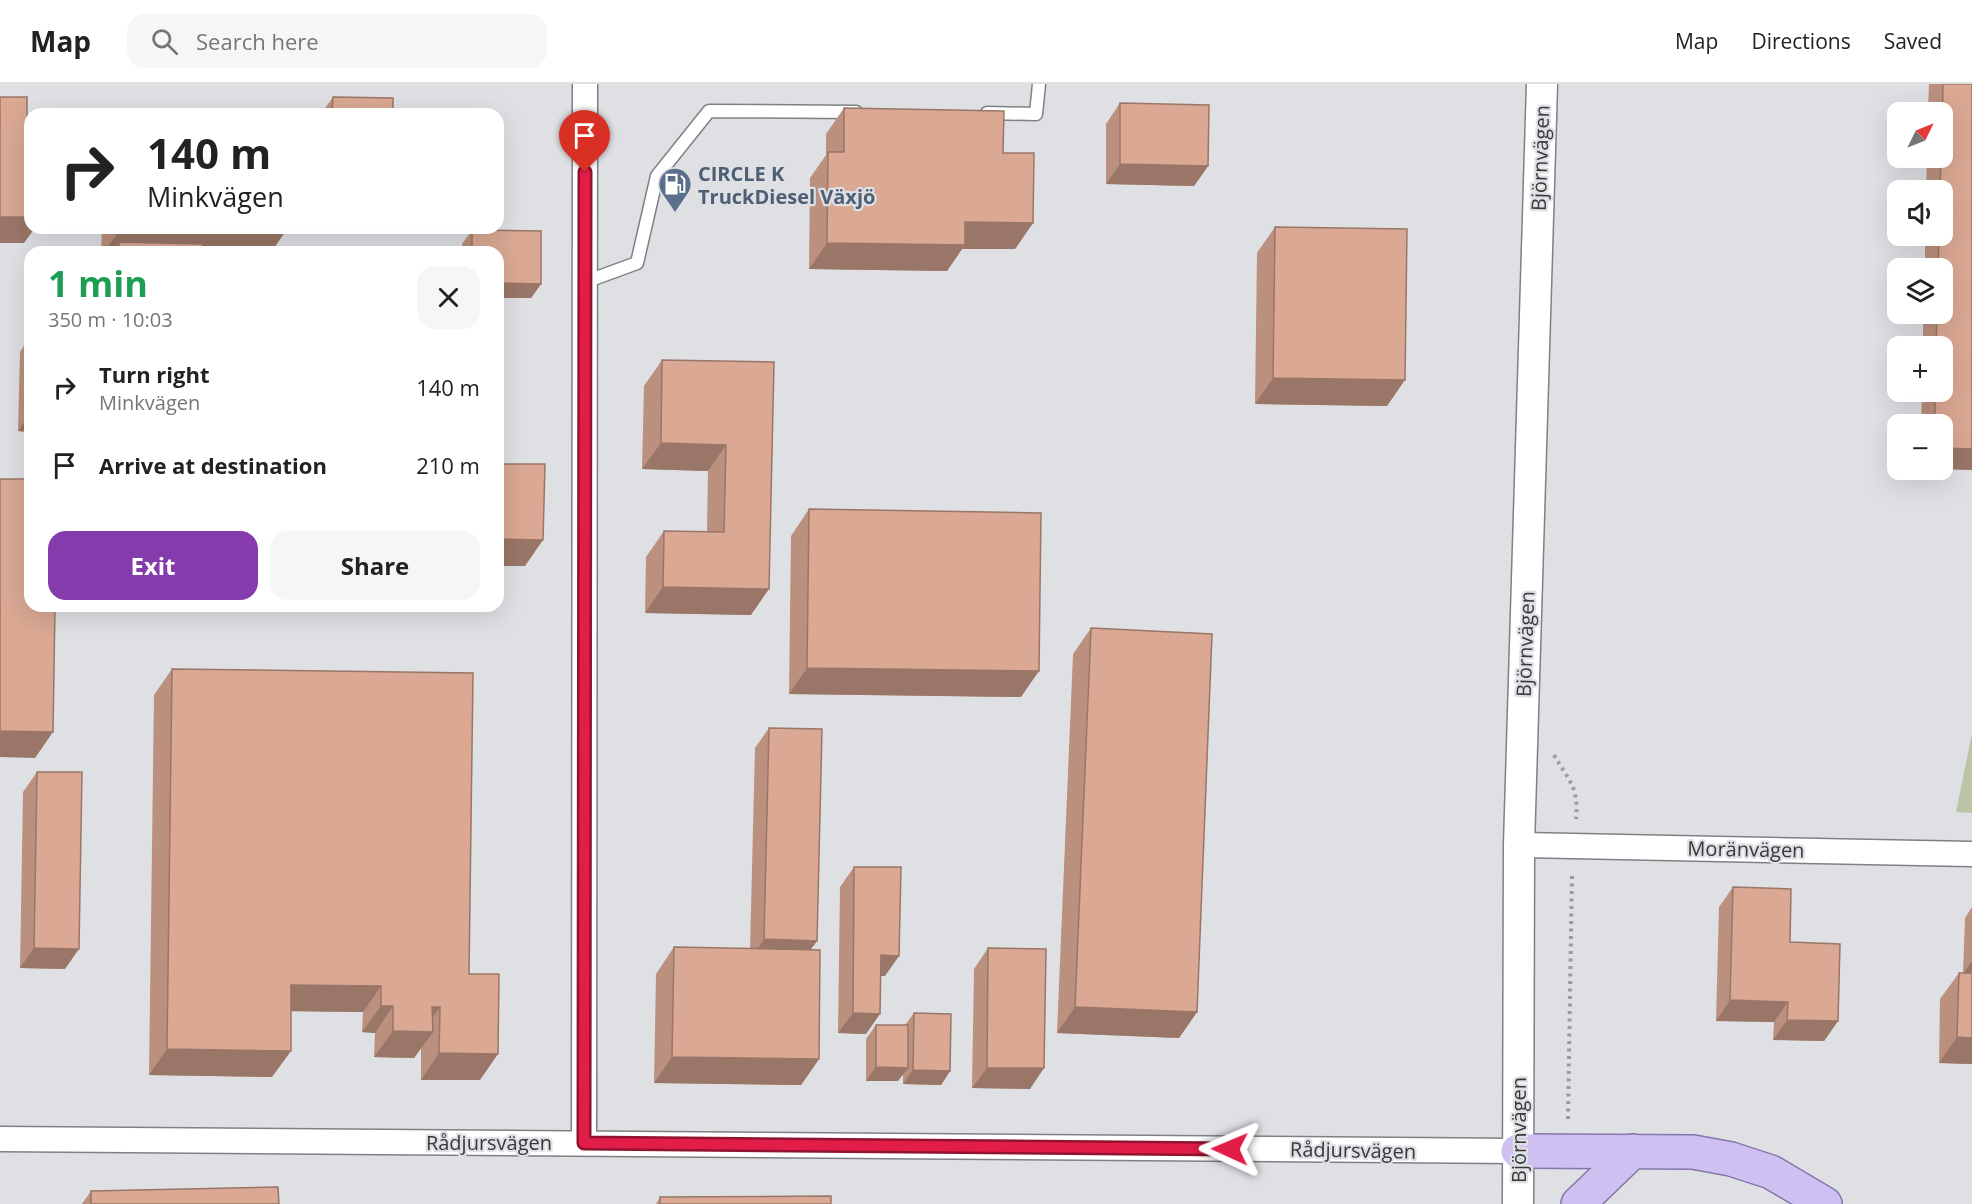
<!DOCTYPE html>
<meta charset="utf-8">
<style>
body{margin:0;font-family:"Open Sans",sans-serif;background:#f6f6f6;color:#222;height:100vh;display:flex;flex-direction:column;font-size:22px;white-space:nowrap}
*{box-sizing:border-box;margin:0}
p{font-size:20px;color:#767676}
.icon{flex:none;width:33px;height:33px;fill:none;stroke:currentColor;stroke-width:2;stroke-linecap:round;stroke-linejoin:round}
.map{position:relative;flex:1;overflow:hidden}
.drawer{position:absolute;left:24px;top:162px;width:480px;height:366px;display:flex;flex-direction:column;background:#fff;border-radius:18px;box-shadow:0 6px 24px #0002}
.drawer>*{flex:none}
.top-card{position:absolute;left:24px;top:24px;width:480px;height:126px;border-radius:18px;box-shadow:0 6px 24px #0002;background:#fff;color:#222;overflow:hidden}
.needle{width:39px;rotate:47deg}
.tools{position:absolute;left:1887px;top:18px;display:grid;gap:12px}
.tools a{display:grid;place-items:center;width:66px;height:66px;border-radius:12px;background:#fff;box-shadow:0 6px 24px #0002;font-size:30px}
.pin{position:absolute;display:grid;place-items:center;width:51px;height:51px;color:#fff;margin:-62px -26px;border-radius:50% 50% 50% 0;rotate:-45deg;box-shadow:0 0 6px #0007}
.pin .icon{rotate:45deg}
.me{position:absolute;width:66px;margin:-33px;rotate:271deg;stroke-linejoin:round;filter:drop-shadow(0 0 4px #0008)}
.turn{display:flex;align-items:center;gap:21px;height:126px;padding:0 24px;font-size:27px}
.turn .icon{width:78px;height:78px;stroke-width:2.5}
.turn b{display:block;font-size:42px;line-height:51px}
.round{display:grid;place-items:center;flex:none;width:63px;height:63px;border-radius:18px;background:#f6f6f6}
.head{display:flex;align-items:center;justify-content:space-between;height:102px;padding:0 24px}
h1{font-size:36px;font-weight:700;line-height:45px;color:#1e9e55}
.action{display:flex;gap:12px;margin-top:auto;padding:12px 24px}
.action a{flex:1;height:69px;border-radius:18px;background:#863bad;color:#fff;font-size:24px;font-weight:700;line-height:69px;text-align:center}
.action a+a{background:#f6f6f6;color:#222}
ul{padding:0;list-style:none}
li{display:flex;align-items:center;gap:18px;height:78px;padding:0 24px}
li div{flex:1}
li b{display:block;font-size:22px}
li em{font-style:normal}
header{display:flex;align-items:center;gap:36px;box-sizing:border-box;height:84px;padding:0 30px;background:#fff;border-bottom:2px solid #e0e0e0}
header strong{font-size:28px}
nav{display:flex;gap:33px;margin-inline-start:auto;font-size:21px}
.search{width:420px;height:54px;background:#f6f6f6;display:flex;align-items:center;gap:15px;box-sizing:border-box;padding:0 21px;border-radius:18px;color:#767676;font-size:22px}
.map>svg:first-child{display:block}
.green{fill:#bac4a7}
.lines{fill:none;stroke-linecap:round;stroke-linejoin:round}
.service-casing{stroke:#7f8085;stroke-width:15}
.minor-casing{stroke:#7f8085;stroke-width:27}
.tertiary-casing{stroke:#7f8085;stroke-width:33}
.primary-casing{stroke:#8576ac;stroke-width:36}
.path{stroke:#9a9b9e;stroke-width:4;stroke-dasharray:3 4.5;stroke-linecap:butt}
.service{stroke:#fff;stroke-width:12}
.minor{stroke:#fff;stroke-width:24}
.tertiary{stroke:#fff;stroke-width:30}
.primary{stroke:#cec1f2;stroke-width:33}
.wall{fill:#bb907e}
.shaded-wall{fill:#997667}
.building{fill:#daa893;stroke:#997667;stroke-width:1.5}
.route-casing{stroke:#92132f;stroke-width:15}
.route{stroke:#e11d48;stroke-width:10}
.labels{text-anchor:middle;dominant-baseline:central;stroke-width:4.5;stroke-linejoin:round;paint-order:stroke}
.street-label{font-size:20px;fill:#38383a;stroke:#dee0e4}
.service-label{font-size:20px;font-weight:bold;fill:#4e5e75;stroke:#dee0e4;text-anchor:start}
</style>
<header>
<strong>Map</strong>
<div class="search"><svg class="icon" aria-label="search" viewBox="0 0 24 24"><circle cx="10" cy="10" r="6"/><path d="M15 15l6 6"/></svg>Search here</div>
<nav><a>Map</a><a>Directions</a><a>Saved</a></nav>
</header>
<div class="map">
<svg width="1972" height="1120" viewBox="0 0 1972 1120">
<rect width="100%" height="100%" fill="#dee0e4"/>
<path class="green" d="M1972,649V729L1956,728Z"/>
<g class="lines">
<defs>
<g id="service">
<path d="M987,29L1036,30L1039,0"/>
<path d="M585,198L637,179L657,92L709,27L856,28"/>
</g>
<g id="minor">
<path d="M1519,761L1972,770"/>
<path d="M0,1055L1518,1067"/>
<path d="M584,1059L585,0"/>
</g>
<path id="tertiary" d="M1518,1120L1519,761L1542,0"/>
<g id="primary">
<path d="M1518,1067L1693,1068L1731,1075L1771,1088L1825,1120"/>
<path d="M1578,1120L1633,1067"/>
</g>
</defs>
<use href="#service" class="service-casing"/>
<use href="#minor" class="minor-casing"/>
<use href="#tertiary" class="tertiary-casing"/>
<use href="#primary" class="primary-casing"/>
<g class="path">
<path d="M1554,671C1569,697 1579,703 1576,735"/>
<path d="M1568,1035L1572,788"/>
</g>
<use href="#service" class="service"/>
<use href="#minor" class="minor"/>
<use href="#tertiary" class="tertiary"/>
<use href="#primary" class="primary"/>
</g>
<g class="wall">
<path d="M1929,0H1972V386L1942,385V340H1921L1922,308H1942V262H1923V230H1942V184H1925V152H1942V106H1926L1927,74H1942V28H1928Z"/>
<path d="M333,13L393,30H323V27Z"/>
<path d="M1120,19L1208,82L1194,102L1106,100V40Z"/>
<path d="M844,24L1003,69L1033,139L1015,165H962L947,187L809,185L810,94L826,71V50Z"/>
<path d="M1275,143L1387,322L1255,320L1257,169Z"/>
<path d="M102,144H285V148L271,168H101Z"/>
<path d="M472,146L541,147V200L531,214H498V168H462V160Z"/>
<path d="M29,254L30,348L18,347L20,268Z"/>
<path d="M662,276L774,278L751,531L645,529L646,473L664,447L707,448L708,387L642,385L644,302Z"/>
<path d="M809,425L1021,613L789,610L791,452Z"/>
<path d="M1091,544L1197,928L1179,954L1057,949L1073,570Z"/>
<path d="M172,585L469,890L480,996H421V964L414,974L374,973L375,949L362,948L363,928L291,927L272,993L149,991L154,611Z"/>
<path d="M769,644L817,857L810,866L819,975L801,1001L654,999L656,890L674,863L750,865L755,664Z"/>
<path d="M37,688L65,885L20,884L23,708Z"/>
<path d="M854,783L885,892H880L866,950L838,949L840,803Z"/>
<path d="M1733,803L1790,858L1838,937L1824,957L1773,956L1774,938L1716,937L1719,823Z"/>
<path d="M1972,823V980L1939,979L1940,915L1959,889H1963L1965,834Z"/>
<path d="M988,864L1030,1005L972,1004L974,885Z"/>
<path d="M914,929L950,987L941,1001L903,1000V990L898,997H866V955L876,941H905Z"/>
<path d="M91,1107L279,1120H82Z"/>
<path d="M660,1113L831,1120H656Z"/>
</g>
<g class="shaded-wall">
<path d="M1120,80L1208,82L1194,102L1106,100Z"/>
<path d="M0,133H30V144H35L24,159H0Z"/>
<path d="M965,138L1033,139L1015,165H962L947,187L809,185L827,159Z"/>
<path d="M120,146L285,148L271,168H119V158L113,168H104Z"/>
<path d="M498,199L541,200L531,214H498Z"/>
<path d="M1273,294L1405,296L1387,322L1255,320Z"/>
<path d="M28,333L30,334V348L18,347Z"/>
<path d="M661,359L726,361L708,387L642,385Z"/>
<path d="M1942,364L1972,365V386L1942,385Z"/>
<path d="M498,455L543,456L525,482H498Z"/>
<path d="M663,503L769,505L751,531L645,529Z"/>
<path d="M807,584L1039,587L1021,613L789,610Z"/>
<path d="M0,647L53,648L35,674L0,673Z"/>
<path d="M764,855L817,857L802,877L750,876Z"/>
<path d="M34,864L79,865L65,885L20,884Z"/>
<path d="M881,871L899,872L885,892H866Z"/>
<path d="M1972,877V891L1963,890Z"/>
<path d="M291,901L381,902L363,928L273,927Z"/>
<path d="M1730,916L1788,918L1774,938L1716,937Z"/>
<path d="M381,922H393L375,949L362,948Z"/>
<path d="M432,923H440L423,947L433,948L414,974L374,973L393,947Z"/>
<path d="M1075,923L1197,928L1179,954L1057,949Z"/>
<path d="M853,929L880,930L866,950L838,949Z"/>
<path d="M1787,936L1838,937L1824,957L1773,956Z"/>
<path d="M1957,953L1972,954V980L1939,979Z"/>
<path d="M167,965L291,967L272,993L149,991Z"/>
<path d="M439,969L498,970L480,996H421Z"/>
<path d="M672,973L819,975L801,1001L654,999Z"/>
<path d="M876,983L908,984L898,997H866Z"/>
<path d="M987,984H1044L1030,1005L972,1004Z"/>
<path d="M913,986L950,987L941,1001L903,1000Z"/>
</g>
<g class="building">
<path d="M1943,0H1972V365L1942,364V340H1935V308H1942V262H1936L1937,230H1942V184H1938L1939,152H1942V106H1940L1941,74H1942Z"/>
<path d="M0,13H27V37H30V133H0Z"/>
<path d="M333,13L393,14V30H332Z"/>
<path d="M1120,19L1209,21L1208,82L1120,80Z"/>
<path d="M844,24L1004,27L1003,69H1034L1033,139L965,138V161L827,159L828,68H844Z"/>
<path d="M1275,143L1407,145L1405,296L1273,294Z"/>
<path d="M120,144H285V148L120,146Z"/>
<path d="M472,146L541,147V200L498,199V168H472Z"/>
<path d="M119,158L203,160V168H119Z"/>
<path d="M29,254H30V334L28,333Z"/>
<path d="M662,276L774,278L769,505L663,503L664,447L724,448L726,361L661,359Z"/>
<path d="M498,365H501V380H545L543,456L498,455Z"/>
<path d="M0,395H30V522H55L53,648L0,647Z"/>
<path d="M809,425L1041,429L1039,587L807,584Z"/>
<path d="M1091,544L1212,550L1197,928L1075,923Z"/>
<path d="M172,585L473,589L469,890H499L498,970L439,969L440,923H432L433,948L393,947V922H381V902L291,901V967L167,965Z"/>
<path d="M769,644L822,645L817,857L764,855Z"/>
<path d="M37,688H82L79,865L34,864Z"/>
<path d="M854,783H901L899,872L881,871L880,930L853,929Z"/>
<path d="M1733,803L1791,805L1790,858L1840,860L1838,937L1787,936L1788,918L1730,916Z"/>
<path d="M674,863L820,866L819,975L672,973Z"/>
<path d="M988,864L1046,865L1044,984H987Z"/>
<path d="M1959,889H1972V954L1957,953Z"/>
<path d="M914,929L951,930L950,987L913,986Z"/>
<path d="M876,941H908V984L876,983Z"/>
<path d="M278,1103L279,1120H91V1107Z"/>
<path d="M831,1112V1120H660V1113Z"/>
</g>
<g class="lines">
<defs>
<path id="route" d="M585,88L584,1059L1230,1065"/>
</defs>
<use href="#route" class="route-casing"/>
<use href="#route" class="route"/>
</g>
<defs>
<symbol id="fuel-pin" viewBox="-11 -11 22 30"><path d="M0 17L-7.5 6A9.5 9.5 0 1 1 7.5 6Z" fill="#5c6f8a" stroke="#dee0e4"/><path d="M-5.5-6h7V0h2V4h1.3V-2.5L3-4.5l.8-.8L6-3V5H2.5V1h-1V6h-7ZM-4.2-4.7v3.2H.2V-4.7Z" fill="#fff"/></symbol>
</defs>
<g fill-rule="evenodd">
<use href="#fuel-pin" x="656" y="81" width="38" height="52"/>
</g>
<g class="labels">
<g class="street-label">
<text transform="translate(1540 74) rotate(-88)">Björnvägen</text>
<text transform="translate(1525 560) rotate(-88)">Björnvägen</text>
<text transform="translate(1746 765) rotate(1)">Moränvägen</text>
<text transform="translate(1518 1046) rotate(-90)">Björnvägen</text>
<text x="489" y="1058">Rådjursvägen</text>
<text transform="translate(1353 1066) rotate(1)">Rådjursvägen</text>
</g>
<g class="service-label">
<text x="698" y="89">CIRCLE K<tspan x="698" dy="23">TruckDiesel Växjö</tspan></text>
</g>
</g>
</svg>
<div class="tools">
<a><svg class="needle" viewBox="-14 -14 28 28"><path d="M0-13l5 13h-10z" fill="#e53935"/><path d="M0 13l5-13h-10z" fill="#767676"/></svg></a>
<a><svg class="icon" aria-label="sound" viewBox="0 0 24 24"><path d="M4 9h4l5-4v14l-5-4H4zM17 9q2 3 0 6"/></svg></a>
<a><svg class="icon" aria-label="layers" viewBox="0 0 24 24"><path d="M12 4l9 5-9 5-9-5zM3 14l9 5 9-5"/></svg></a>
<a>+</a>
<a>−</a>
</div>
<div class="pin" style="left:585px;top:88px;background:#d93025"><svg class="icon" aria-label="arrive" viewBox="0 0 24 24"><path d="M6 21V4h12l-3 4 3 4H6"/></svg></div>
<svg class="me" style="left:1230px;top:1065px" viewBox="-20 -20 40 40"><path d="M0-17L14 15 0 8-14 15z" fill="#e11d48" stroke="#fff" stroke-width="4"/></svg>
<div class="top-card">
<div class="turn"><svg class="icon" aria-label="right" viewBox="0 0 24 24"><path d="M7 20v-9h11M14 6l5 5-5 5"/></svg><div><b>140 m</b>Minkvägen</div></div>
</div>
<section class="drawer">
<div class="head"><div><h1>1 min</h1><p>350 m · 10:03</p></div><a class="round"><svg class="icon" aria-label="close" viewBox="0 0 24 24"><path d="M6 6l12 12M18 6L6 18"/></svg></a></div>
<ul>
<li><svg class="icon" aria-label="right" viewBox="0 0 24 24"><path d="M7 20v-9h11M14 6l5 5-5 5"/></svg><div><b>Turn right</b><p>Minkvägen</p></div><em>140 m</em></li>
<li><svg class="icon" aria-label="arrive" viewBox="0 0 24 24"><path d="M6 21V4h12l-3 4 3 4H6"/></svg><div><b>Arrive at destination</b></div><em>210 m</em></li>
</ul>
<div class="action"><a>Exit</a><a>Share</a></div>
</section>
</div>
